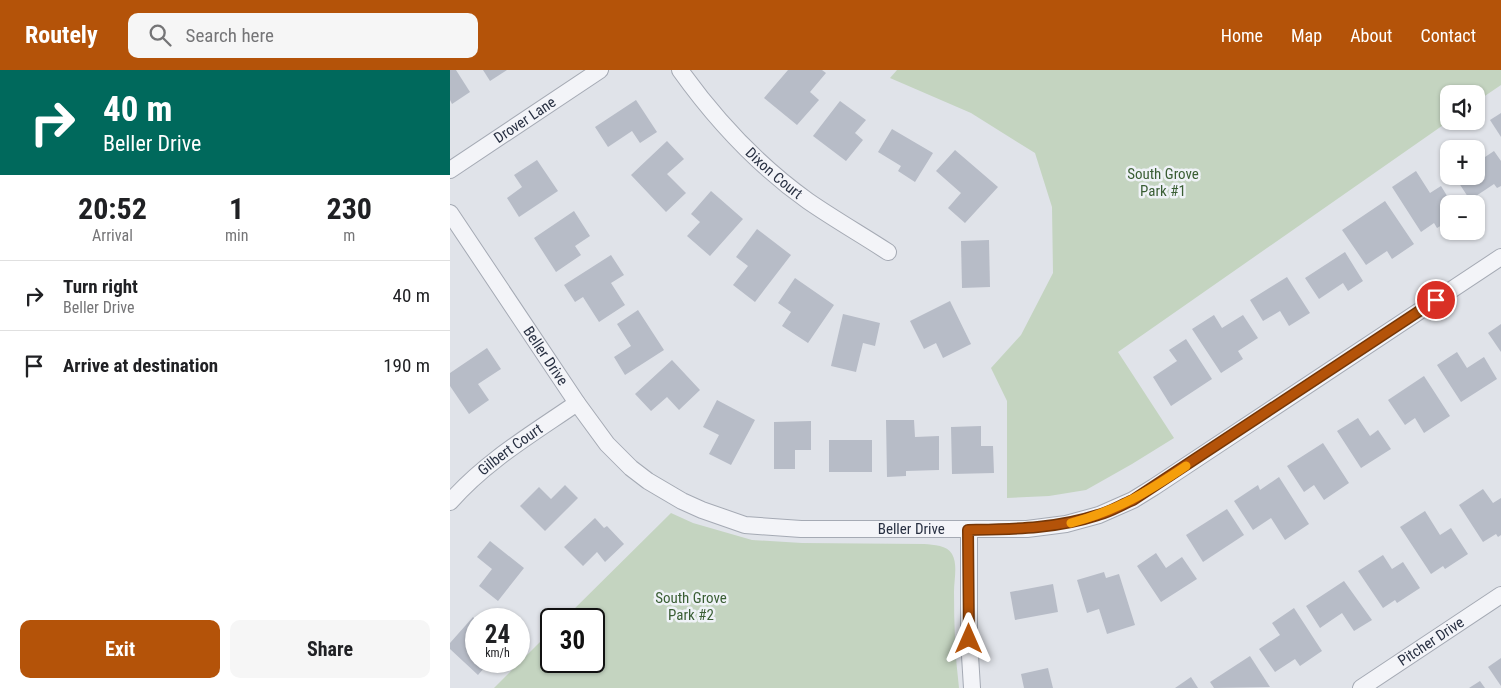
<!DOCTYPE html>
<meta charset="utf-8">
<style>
body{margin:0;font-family:"Roboto Condensed",sans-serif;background:#f6f6f6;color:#202124;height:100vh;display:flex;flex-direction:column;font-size:19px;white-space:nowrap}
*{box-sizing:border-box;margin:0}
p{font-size:16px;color:#757577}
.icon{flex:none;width:28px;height:28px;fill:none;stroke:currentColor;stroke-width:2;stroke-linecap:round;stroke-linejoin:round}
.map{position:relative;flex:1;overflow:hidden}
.sheet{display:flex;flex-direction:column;background:#fff;width:450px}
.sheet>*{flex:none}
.hud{background:#00695c;color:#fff;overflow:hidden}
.controls{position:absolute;left:990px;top:15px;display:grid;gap:10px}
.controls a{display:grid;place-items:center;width:45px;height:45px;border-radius:10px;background:#fff;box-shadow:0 1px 4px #0004;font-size:25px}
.speed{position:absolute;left:15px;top:538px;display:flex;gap:10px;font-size:25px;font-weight:700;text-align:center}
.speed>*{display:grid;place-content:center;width:65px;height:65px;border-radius:50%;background:#fff;box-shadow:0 1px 4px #0004;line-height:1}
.speed small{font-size:12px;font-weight:400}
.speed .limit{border:2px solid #111;border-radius:8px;background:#fff;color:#111}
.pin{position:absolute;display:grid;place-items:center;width:42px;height:42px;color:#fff;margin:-21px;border:2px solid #fff;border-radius:50%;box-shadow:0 1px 5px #0007}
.me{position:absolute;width:55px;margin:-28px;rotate:0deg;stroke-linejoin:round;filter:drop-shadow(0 0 4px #0008)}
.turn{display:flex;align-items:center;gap:18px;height:105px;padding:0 20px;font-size:22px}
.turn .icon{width:65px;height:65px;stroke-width:2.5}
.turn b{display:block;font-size:35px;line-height:42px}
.eta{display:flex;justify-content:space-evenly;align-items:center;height:85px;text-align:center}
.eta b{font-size:30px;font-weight:700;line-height:35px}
.button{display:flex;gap:10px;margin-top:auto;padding:10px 20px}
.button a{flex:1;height:58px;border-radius:10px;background:#b45309;color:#fff;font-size:20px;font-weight:700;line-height:58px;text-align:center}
.button a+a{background:#f6f6f6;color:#202124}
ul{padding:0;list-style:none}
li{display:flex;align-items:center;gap:15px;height:70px;padding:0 20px;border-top:1px solid #e0e0e0}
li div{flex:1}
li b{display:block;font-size:19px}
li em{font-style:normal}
header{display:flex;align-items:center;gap:30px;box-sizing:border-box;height:70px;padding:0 25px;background:#b45309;color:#fff}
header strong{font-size:24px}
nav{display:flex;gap:28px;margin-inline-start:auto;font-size:18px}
.search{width:350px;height:45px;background:#f6f6f6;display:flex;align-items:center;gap:12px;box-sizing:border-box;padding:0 18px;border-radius:10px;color:#757577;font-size:19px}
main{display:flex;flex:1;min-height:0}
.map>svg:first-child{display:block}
.green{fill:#c4d4c0}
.building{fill:#b7bcc7}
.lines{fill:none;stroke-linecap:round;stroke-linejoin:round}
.street-casing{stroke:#a5aab4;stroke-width:18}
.street{stroke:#f3f4f8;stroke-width:16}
.route-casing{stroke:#753606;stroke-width:12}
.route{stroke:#b45309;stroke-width:9}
.slow{stroke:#f59e0b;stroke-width:9}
.labels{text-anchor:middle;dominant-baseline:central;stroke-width:5;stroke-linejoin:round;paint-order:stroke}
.street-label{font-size:15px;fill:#283042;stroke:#eff2f7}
.park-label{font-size:15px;fill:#3a5e34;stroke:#eff2f7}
</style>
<header>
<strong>Routely</strong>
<div class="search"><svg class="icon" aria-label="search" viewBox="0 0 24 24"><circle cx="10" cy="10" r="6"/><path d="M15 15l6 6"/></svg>Search here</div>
<nav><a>Home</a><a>Map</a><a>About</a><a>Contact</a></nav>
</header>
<main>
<section class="sheet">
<div class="hud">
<div class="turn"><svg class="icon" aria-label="right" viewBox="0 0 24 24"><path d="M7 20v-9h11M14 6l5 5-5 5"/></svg><div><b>40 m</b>Beller Drive</div></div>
</div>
<div class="eta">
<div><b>20:52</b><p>Arrival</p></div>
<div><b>1</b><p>min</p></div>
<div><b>230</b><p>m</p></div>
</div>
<ul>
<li><svg class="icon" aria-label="right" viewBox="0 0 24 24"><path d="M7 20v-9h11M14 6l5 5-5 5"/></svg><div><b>Turn right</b><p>Beller Drive</p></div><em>40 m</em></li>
<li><svg class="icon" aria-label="arrive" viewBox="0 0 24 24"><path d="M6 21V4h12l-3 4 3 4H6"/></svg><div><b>Arrive at destination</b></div><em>190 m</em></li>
</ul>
<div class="button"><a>Exit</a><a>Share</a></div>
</section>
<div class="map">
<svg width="1051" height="618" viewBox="0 0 1051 618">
<rect width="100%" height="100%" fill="#e0e3e9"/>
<g class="green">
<path d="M447,0H1051V15L1026,32V24H999V51L668,282L724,368L682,394L636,420L599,426L557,428V331L541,298L571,265L603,203L602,137L585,83L521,43L440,8Z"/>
<path d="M221,443L243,453L302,470L352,473L474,474C484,475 497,475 502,484C508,494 504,510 504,522C504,554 505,586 509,618H44L101,561V591H144V549H114Z"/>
</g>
<g class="building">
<path d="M0,0H6L20,22L2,34L0,30Z"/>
<path d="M33,0H57L40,11Z"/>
<path d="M338,0H372L376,3L360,22L369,30L347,55L314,28Z"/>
<path d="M186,30L207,62L190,73L182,61L158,77L145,57Z"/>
<path d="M390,31L416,50L405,63L413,70L396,91L363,66Z"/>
<path d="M1051,43V67L1040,50Z"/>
<path d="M442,59L483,83L465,112L448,101L451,96L428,82Z"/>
<path d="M217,71L234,89L217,104L236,123L216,142L181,105Z"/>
<path d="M505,80L548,117L515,153L498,138L511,123L486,101Z"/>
<path d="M1044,81L1051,91V116L1047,118L1044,114L1020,130L1005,107L1026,106V93Z"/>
<path d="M87,90L108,121L69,147L57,128L72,117L64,105Z"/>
<path d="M966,101L980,123L991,116L1002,134H999V151L987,158L984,153L971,162L942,117Z"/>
<path d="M261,121L293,149L260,186L237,166L250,152L241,144Z"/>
<path d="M935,131L964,174L942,189L937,181L916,195L892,160Z"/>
<path d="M124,141L140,166L125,176L131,185L106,202L84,168Z"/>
<path d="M307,159L341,185L305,232L283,215L298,196L286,187Z"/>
<path d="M539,170L540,217L512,218L511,171Z"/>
<path d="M895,182L913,211L898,221L893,213L869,229L855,208Z"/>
<path d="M161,185L174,205L161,213L175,235L149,252L133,227L125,232L114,215Z"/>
<path d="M837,207L860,243L839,256L830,241L813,251L800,230Z"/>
<path d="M345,208L384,235L358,273L332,256L341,242L328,233Z"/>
<path d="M500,231L521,274L493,288L486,273L474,279L460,251Z"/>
<path d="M188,240L214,280L175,305L164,287L181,276L167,254Z"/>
<path d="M393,244L430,253L425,276L413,273L406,302L381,296Z"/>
<path d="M764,245L772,258L793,245L808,268L788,281L793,289L771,303L742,259Z"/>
<path d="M1051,254V282L1038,263Z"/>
<path d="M736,269L762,309L721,336L703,307L727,291L719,280Z"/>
<path d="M37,278L51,299L28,314L39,330L19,344L0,316V303Z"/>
<path d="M1007,282L1017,298L1034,287L1047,309L1011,332L987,295Z"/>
<path d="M222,290L250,320L229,340L217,327L201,341L185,324Z"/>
<path d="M974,306L1000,346L974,363L965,348L955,355L938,330Z"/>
<path d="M267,330L305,350L281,395L259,384L269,365L253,357Z"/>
<path d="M908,348L920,366L928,360L941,379L911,398L887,361Z"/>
<path d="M436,350H464L465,367L489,366V400L456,401V406L437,407Z"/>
<path d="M361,351V380H345V399H324V352Z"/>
<path d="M531,356V376H543L544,403L502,404L501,357Z"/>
<rect x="379" y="370" width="43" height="32"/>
<path d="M873,373L899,413L874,430L864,415L854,422L837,396Z"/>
<path d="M829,407L859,454L835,470L821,448L803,460L784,431L808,415L810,420Z"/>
<path d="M115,415L128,428L95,461L70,436L89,417L101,429Z"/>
<path d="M1033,419L1043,433L1051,428V465L1048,467L1046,464L1033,472L1009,435Z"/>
<path d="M777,439L794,465L753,492L736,465Z"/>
<path d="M975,441L990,465L1001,458L1018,484L995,499L993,496L981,504L950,457Z"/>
<path d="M145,448L154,458L157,456L174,474L155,492L147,482L133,496L114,477Z"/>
<path d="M40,471L74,498L48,531L29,516L42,499L27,487Z"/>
<path d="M706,483L716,498L732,487L747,509L711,532L687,496Z"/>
<path d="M933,485L942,499L953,492L970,518L947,533L945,530L933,538L908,501Z"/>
<path d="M654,502L656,508L669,504L685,555L657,564L649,539L637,543L627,510Z"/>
<path d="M894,511L922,550L904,561L892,543L870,558L856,536Z"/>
<path d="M603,514L608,542L565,550L560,522Z"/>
<path d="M844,538L872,581L850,596L845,589L825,602L809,579L830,565L822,553Z"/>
<path d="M23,547L26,550V576L25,578L26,579V591H40L28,605L0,579V573Z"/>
<path d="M800,586L820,617L764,618L760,612Z"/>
<path d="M1051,588V616L1038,597Z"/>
<path d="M598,598L603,618H574L571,604Z"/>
<path d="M741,607L748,618H725Z"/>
<path d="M1030,611L1035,618H1019Z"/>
</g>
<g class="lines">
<defs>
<g id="street">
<path id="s1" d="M230,0C265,49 309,96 358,131C384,149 412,165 438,182"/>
<path id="s2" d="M0,100L150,0"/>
<path id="s3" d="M0,143L127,333L157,374L181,398L198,411L232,431L252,440L295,455L351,459H577L616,454L649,445L683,430L704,417L1051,187"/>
<path id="s4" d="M0,432C36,391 82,364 127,333"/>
<path d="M519,460V569L522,618"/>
<path id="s5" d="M911,618L1051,525"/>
</g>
</defs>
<use href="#street" class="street-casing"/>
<use href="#street" class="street"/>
</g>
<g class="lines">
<defs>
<path id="route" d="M519,569L518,460C563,459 605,459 648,445C660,442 671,435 683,430L986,230"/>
</defs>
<use href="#route" class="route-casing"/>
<use href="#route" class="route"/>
<path class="slow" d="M621,453C668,440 696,423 736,396"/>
</g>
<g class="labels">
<g class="street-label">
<text stroke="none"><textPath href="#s2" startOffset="90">Drover Lane</textPath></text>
<text stroke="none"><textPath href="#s1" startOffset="140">Dixon Court</textPath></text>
<text stroke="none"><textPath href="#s3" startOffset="172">Beller Drive</textPath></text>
<text stroke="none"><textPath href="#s4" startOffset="80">Gilbert Court</textPath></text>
<text stroke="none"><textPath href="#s3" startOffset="608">Beller Drive</textPath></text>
<text stroke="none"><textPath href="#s5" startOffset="84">Pitcher Drive</textPath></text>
</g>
<g class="park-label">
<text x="713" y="104">South Grove<tspan x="713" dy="17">Park #1</tspan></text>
<text x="241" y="528">South Grove<tspan x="241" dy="17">Park #2</tspan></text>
</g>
</g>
</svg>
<div class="controls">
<a><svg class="icon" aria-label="sound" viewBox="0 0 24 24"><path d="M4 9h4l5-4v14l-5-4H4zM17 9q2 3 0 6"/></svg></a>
<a>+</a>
<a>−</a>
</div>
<div class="speed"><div>24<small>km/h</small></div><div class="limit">30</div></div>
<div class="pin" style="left:986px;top:230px;background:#d93025"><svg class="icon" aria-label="arrive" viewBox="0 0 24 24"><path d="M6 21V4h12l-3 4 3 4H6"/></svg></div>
<svg class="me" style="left:519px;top:569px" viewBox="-20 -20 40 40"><path d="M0-17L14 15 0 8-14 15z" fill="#b45309" stroke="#fff" stroke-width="4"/></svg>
</div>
</main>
